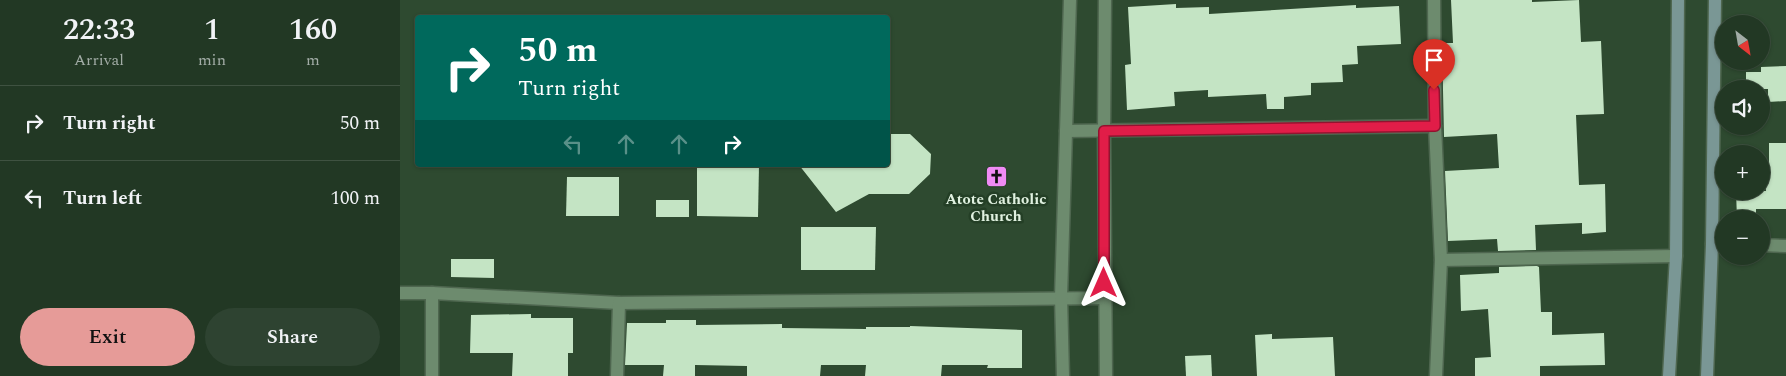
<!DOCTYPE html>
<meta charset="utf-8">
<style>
body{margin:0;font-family:Spectral,serif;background:#2e4331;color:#f1f3f6;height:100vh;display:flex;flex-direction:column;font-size:19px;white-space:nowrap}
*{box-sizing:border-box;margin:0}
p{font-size:16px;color:#a2aca6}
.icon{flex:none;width:28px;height:28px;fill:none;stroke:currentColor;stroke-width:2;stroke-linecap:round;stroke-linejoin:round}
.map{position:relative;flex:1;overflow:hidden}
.sheet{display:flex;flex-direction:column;background:#223824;width:400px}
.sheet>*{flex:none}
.banner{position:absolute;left:15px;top:15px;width:475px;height:152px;border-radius:5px;box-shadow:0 1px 4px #0004,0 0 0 1px #3f5241;background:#00695c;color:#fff;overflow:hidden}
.needle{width:32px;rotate:149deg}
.buttons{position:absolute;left:1315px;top:15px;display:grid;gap:10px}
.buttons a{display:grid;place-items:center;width:55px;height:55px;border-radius:50%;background:#223824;box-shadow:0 1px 4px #0004,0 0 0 1px #3f5241;font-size:25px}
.pin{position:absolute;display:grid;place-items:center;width:42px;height:42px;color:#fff;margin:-51px -21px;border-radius:50% 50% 50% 0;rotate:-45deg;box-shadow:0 0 5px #0007}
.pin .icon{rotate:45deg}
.me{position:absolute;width:55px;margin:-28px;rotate:0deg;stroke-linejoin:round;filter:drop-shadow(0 0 4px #0008)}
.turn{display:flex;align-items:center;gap:18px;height:105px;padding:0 20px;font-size:22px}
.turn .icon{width:65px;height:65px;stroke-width:2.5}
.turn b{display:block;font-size:35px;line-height:42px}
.lanes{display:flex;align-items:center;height:48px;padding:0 20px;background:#0003;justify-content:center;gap:25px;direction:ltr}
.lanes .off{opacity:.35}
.eta{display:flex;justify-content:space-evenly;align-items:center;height:85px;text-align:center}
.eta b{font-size:30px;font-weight:600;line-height:35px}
.button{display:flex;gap:10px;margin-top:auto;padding:10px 20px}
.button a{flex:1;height:58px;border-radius:30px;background:#e69b98;color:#111;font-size:20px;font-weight:600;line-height:58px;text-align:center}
.button a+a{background:#2e4331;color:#f1f3f6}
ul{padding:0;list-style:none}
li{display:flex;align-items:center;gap:15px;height:75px;padding:0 20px;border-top:1px solid #3f5241}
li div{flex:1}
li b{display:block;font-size:19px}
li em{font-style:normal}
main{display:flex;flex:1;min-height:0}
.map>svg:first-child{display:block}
.building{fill:#c4e4c4}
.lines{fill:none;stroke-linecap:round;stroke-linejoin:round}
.minor-casing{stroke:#4e664f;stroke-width:15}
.secondary-casing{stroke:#4e664f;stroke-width:15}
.minor{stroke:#6d8b6e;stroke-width:12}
.secondary{stroke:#7a9795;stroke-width:12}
.route-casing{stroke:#92132f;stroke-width:12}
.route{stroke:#e11d48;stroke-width:9}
.labels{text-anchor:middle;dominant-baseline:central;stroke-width:5;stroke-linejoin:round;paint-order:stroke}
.poi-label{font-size:15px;font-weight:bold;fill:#e0f1e0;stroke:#243f26}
</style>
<main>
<section class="sheet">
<div class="eta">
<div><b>22:33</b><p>Arrival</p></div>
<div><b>1</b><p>min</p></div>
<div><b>160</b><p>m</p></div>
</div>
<ul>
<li><svg class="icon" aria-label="right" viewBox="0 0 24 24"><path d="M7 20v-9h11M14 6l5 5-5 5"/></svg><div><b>Turn right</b></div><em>50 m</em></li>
<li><svg class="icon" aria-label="left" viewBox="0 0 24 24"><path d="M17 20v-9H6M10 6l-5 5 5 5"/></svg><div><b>Turn left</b></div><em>100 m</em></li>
</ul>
<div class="button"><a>Exit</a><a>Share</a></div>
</section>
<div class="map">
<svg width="1386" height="376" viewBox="0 0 1386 376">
<rect width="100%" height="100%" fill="#2e4a30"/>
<g class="building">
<path d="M1051,0H1132V2L1179,0L1181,42L1201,41L1204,114L1176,115L1179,185L1205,184L1206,232L1182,234V223L1135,225L1136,250L1098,251L1097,239L1048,241L1045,171L1099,168L1097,134L1044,137L1042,43H1053Z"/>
<path d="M776,4V8L809,7V14L956,5V8L999,6L1001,44L957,46L958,64L942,65L943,82L911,83V95L884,97V109H867L866,94L808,97V90L774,92L775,106L727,110L725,65L731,64L728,7Z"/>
<path d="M1386,66V101L1368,102V89H1346V72H1361V67Z"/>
<path d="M488,134H510L531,154L530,174L509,194H469L436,212L399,165H488Z"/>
<path d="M1369,143H1386V209H1356V219H1337L1336,191H1366L1365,180H1369Z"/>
<path d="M297,165H359L358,217L297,216Z"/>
<path d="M167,177H219V216H166Z"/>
<rect x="256" y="200" width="33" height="17"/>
<path d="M401,227H476L475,270H401Z"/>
<path d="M51,259H94V278L51,277Z"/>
<path d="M1137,266L1139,267L1141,312H1152V335L1204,333L1205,365L1140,366V376H1075V358L1091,357L1088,309L1061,311L1060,275L1099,273V267Z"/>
<path d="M131,314V318H173V353H168V376H112L113,353H70L71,315Z"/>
<path d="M266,320H296V325L382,324V328L466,329V327H510V326L622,330V368H587L588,365H542L541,376H465L466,365H421L420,376H347V366L295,365V376H263L264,365H225L227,323H266Z"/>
<path d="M872,334V339L933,337L935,376H857L855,335Z"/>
<path d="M811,355L812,376H786L785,356Z"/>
</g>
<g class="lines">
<defs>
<g id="minor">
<path d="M705,0L704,131L706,376"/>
<path d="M1034,0L1035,126L1041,260L1036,376"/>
<path d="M666,131L1035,126"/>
<path d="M1312,244L1324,245"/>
<path d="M1361,245L1386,246"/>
<path d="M1041,260L1276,256"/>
<path d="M0,293H32L219,303L704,298"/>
<path d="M32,293V376"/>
<path d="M217,376L219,303"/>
<path d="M663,376L661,297L670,0"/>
</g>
<g id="secondary">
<path d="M1269,376L1276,256L1278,0"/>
<path d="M1307,376L1312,244L1315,0"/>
</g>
</defs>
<use href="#minor" class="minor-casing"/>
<use href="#secondary" class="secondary-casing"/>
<use href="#minor" class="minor"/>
<use href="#secondary" class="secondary"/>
</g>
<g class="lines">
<defs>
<path id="route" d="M704,283V131L1035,126L1034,90"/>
</defs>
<use href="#route" class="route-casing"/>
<use href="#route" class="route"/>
</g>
<defs>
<symbol id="church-square" viewBox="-11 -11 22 22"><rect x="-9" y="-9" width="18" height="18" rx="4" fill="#f08bf5" stroke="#243f26"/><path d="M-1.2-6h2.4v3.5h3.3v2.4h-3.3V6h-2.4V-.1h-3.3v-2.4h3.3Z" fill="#111"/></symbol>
</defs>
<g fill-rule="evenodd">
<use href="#church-square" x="584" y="164" width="25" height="25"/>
</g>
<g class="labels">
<g class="poi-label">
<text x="596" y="199">Atote Catholic<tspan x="596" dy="17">Church</tspan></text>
</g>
</g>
</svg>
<div class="buttons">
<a><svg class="needle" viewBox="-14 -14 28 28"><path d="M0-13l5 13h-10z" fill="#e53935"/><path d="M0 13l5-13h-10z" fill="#a2aca6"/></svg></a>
<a><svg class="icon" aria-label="sound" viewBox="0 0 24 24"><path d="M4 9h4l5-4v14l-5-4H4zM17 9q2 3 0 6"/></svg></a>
<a>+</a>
<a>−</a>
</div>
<div class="pin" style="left:1034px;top:90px;background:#d93025"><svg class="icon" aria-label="arrive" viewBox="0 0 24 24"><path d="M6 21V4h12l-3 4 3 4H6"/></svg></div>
<svg class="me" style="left:704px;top:283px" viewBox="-20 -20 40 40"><path d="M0-17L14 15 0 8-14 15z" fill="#e11d48" stroke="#fff" stroke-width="4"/></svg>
<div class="banner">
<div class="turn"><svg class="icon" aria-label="right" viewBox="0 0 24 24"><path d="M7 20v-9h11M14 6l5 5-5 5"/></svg><div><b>50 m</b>Turn right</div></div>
<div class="lanes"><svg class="icon off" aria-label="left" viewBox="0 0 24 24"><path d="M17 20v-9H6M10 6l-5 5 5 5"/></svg><svg class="icon off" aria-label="ahead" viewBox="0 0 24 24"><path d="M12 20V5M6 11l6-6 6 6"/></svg><svg class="icon off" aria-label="ahead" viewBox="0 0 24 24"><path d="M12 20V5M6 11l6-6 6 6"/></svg><svg class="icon" aria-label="right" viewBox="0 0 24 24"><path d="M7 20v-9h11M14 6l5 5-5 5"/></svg></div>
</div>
</div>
</main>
